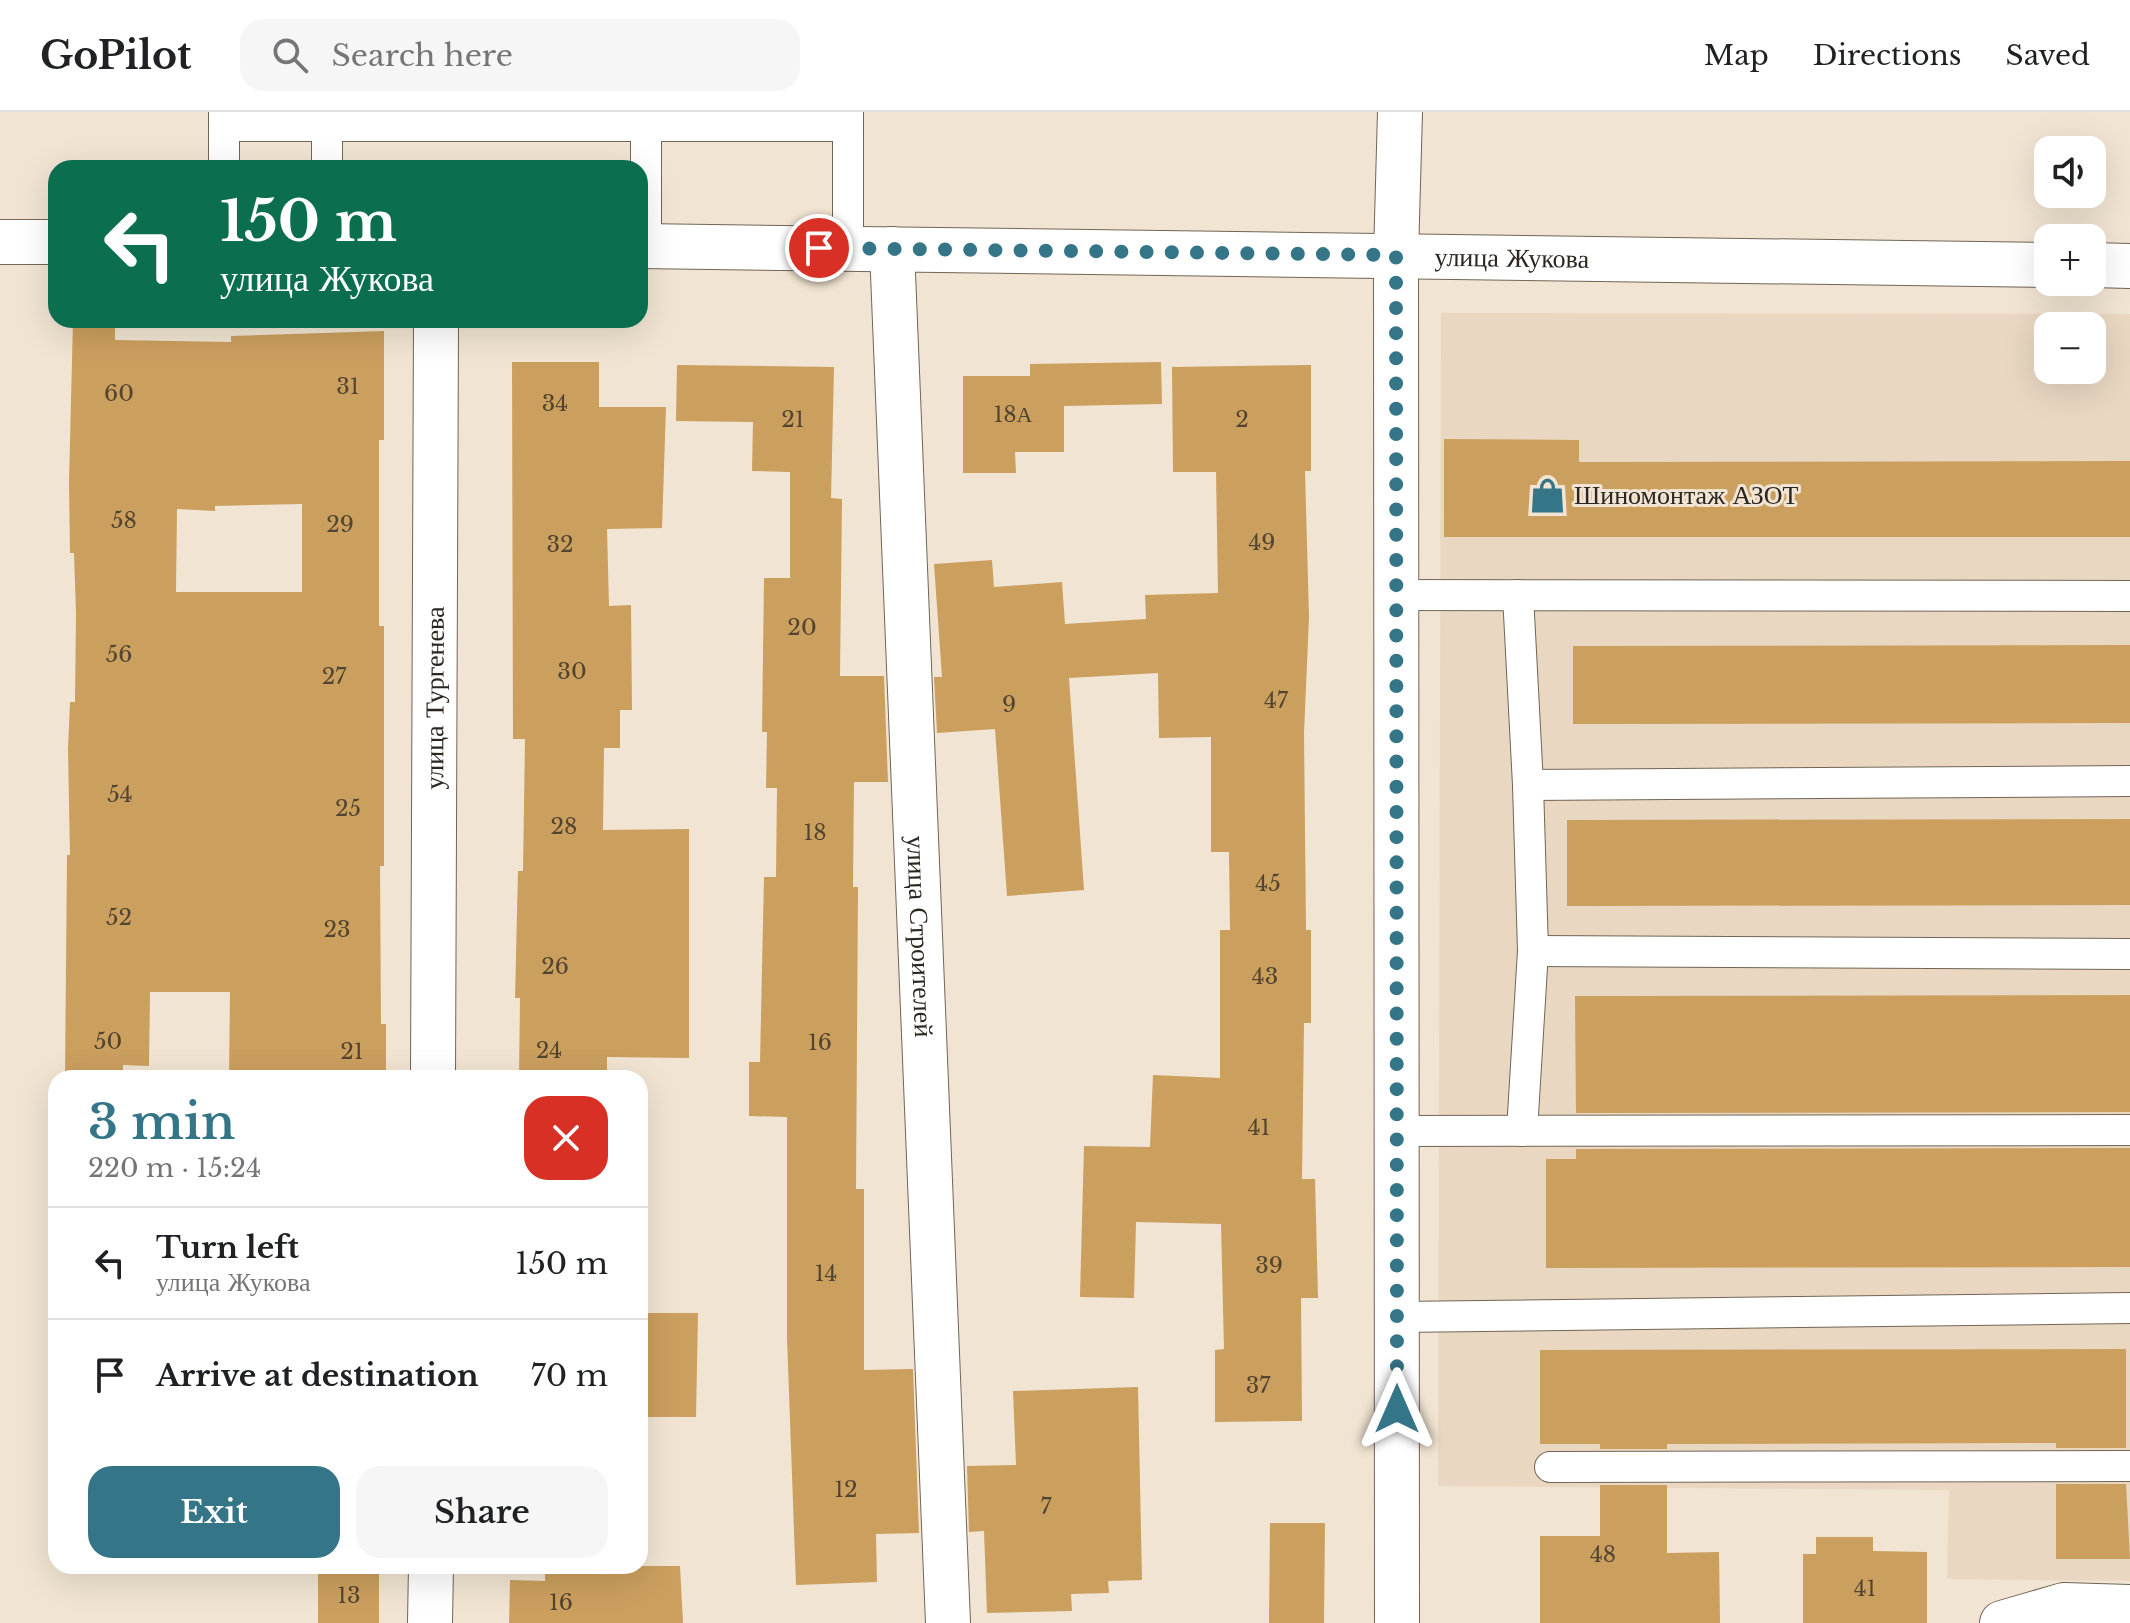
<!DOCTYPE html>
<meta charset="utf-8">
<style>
body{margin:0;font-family:"Libre Baskerville",serif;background:#f6f6f6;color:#202124;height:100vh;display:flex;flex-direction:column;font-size:30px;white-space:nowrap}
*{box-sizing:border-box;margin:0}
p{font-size:26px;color:#757577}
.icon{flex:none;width:44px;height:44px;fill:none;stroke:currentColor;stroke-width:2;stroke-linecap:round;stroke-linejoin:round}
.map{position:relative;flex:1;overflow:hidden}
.details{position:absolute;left:48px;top:958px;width:600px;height:504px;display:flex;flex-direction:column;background:#fff;border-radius:24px;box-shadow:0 8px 32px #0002}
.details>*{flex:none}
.top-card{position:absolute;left:48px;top:48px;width:600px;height:168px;border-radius:24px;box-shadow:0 8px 32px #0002;background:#0b6e4f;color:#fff;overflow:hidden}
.controls{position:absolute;left:2034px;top:24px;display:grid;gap:16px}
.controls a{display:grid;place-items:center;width:72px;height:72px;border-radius:16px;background:#fff;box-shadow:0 8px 32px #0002;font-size:40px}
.pin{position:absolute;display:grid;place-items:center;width:68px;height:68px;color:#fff;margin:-34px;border:4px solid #fff;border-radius:50%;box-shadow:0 2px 8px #0007}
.me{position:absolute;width:88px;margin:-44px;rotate:0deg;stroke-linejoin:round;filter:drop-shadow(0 0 6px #0008)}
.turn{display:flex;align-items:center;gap:28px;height:168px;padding:0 40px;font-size:36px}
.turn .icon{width:104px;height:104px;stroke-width:2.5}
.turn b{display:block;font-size:56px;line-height:68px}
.round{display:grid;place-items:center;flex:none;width:84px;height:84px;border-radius:24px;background:#f6f6f6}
.headline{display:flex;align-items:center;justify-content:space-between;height:136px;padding:0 40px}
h1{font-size:48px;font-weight:600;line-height:60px;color:#357588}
.button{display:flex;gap:16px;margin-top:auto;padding:16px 40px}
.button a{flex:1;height:92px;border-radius:24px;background:#357588;color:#fff;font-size:32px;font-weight:600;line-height:92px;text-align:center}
.button a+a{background:#f6f6f6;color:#202124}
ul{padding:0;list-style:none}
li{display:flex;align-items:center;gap:24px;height:112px;padding:0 40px;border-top:2px solid #e0e0e0}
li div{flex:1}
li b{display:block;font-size:30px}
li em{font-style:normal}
header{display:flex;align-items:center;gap:48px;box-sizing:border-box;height:112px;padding:0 40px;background:#fff;border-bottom:2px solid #e0e0e0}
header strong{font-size:38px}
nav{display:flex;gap:44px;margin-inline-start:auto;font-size:28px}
.search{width:560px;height:72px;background:#f6f6f6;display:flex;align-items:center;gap:20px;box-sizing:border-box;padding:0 28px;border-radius:24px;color:#757577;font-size:30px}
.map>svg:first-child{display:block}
.built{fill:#e9d7c1;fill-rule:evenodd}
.building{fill:#cb9f5e;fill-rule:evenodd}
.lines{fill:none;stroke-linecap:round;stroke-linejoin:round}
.service-casing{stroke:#716556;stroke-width:32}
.minor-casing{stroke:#716556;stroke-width:46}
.tertiary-casing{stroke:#716556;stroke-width:46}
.service{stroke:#fff;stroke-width:30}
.minor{stroke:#fff;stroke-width:44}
.tertiary{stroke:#fff;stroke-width:44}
.route{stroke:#357588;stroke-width:14;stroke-dasharray:0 25.2}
.labels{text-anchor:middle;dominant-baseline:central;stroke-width:6;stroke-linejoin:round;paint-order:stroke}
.number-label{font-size:22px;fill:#534430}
.street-label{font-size:26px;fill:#2b2620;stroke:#f1e4d2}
.poi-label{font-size:26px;fill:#2b2620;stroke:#f1e4d2;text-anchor:start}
</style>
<header>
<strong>GoPilot</strong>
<div class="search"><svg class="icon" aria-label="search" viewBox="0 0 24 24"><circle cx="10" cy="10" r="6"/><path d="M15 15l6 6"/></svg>Search here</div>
<nav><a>Map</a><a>Directions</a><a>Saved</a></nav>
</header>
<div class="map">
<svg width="2130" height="1511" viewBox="0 0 2130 1511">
<rect width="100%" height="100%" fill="#f1e4d2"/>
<path class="built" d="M1441,201L2130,202V1469L1947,1467L1949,1378L1438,1374ZM2048,214H2092V258H2048Z"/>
<g class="building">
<path d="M73,208H115V228L231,230V224L384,219V328H379V514H384V754H380L381,912H386V966H229L230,880H150L149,954L123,953V966H65L67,743H70L68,637L70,590H75L76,501L74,441H70L69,370ZM302,392V480H176L177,397L215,399V394Z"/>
<path d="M512,250H599V295H666L662,416L607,417L609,494L631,493L632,598H620V636H604L603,718L689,717V946L607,945V966H519L520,886H515L518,759H523L525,627H513Z"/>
<path d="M1161,250L1162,292L1064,294V340H1015L1016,361H963V264H1030V252Z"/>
<path d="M677,253L834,255L831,386L842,387L840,564H884L888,670H854L853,775H858L856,1077H864V1258L913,1257L919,1421L876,1422L877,1470L796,1473L787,1226V1005L749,1004V950H760L764,765H776L777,676H766L767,620H762L764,466H790V360L752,359L753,310L676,309Z"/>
<path d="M1311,253V359H1305L1309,505L1304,621L1306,818H1311V911H1304L1302,1067H1315L1318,1186H1301L1302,1309L1215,1310V1238L1224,1237L1221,1112L1136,1110L1134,1186L1080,1185L1084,1034L1150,1035L1153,963L1220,966V818H1230L1229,740H1211V625L1159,626L1158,561L1069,566L1084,778L1007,784L995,617L937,621L934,565H942L934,452L992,448L994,475L1062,470L1065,512L1146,507L1145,483L1218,481L1216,360H1173L1172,255Z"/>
<path d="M1444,327L1579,328V350L2130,349V425H1444Z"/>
<path d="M2130,533V611L1573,612V534Z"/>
<path d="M2130,707V793L1567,794V708Z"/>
<path d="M2130,883V1000L1576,1001L1575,884Z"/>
<path d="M2130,1036V1155L1546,1156V1047H1576V1037Z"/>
<path d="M643,1201H698L696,1305H643Z"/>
<path d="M2126,1237V1336H2056V1331L1667,1332V1337H1600V1332H1540V1238Z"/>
<path d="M1138,1275L1142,1468L1108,1469L1109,1481L1071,1482L1072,1499L987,1501L984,1419L969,1420L967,1354L1016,1353L1013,1279Z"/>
<path d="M2056,1372H2126L2130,1447H2056Z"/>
<path d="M1600,1373H1667V1441L1719,1440L1720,1511H1540V1424H1600Z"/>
<path d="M1270,1411H1325L1324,1511H1269Z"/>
<path d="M1816,1425H1873V1439L1927,1440V1511H1803V1442H1816Z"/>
<path d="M545,1454H680L683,1511H509L510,1468L545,1469Z"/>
<rect x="318" y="1455" width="61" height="56"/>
</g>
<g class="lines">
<defs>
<g id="service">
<path d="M224,0V56"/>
<path d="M646,0V134"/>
<path d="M848,0V137"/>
<path d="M224,14H848"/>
<path d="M327,14V56"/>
<path d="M1396,483L2130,484"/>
<path d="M1518,483L1528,673L2130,669"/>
<path d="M1533,839L2130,842"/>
<path d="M1396,1019L2130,1018"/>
<path d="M1522,1019L1533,839L1528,673"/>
<path d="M1396,1205L2130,1196"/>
<path d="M1550,1355L2130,1354"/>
</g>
<g id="minor">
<path id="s1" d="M892,137L948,1511"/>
<path id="s2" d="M433,966L436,208"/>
<path d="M430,1511L431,1454"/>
<path d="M1397,1511L1396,143L1400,0"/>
<path d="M2002,1511L2064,1493L2130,1495"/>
</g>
<g id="tertiary">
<path d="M0,130H56"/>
<path id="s3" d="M640,134L2048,153"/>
<path d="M2092,153L2130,154"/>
</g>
</defs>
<use href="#service" class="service-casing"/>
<use href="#minor" class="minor-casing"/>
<use href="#tertiary" class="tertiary-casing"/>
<use href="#service" class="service"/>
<use href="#minor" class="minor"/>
<use href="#tertiary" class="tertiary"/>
</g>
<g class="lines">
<path class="route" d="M819,136L1396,143L1397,1297"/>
</g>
<defs>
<symbol id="shop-bare" viewBox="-9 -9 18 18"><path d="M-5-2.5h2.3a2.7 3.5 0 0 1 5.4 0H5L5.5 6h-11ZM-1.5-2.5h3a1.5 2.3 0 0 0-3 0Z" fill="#357588" stroke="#f1e4d2" stroke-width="2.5" paint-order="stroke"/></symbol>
</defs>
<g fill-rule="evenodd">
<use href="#shop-bare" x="1522" y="358" width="51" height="51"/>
</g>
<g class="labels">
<g class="number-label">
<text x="348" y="274">31</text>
<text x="119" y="281">60</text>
<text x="555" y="291">34</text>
<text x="1013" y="302">18А</text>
<text x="793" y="307">21</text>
<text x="1242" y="307">2</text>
<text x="124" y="408">58</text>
<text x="340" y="412">29</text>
<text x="1262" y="430">49</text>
<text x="560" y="432">32</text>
<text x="802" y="515">20</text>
<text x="119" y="542">56</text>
<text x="572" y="559">30</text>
<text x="334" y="564">27</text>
<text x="1276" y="588">47</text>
<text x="1009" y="592">9</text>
<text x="120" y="682">54</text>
<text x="348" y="696">25</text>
<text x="564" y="714">28</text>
<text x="815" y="720">18</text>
<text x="1268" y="771">45</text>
<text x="119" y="805">52</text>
<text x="337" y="817">23</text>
<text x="555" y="854">26</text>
<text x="1265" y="864">43</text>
<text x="108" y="929">50</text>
<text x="820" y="930">16</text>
<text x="549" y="938">24</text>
<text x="352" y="939">21</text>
<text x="1259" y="1015">41</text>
<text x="1269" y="1153">39</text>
<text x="826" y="1161">14</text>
<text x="1258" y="1273">37</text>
<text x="846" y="1377">12</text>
<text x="1046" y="1394">7</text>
<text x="1603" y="1442">48</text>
<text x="1865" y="1476">41</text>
<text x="349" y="1483">13</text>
<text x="561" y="1490">16</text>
</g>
<g class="street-label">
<text stroke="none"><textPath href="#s3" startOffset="872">улица Жукова</textPath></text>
<text stroke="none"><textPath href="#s2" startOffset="380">улица Тургенева</textPath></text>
<text stroke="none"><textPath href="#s1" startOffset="688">улица Строителей</textPath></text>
</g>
<g class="poi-label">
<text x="1574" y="383">Шиномонтаж АЗОТ</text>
</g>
</g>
</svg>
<div class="controls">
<a><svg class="icon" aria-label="sound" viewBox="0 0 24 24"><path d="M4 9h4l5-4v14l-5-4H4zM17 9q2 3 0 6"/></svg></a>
<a>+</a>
<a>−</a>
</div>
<div class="pin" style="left:819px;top:136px;background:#d93025"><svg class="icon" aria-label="arrive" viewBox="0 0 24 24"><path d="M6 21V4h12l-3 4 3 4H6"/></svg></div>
<svg class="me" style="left:1397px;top:1297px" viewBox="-20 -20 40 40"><path d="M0-17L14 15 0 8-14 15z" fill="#357588" stroke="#fff" stroke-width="4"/></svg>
<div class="top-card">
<div class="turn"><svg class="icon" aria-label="left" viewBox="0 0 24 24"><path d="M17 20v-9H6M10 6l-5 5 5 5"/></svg><div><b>150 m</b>улица Жукова</div></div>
</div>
<section class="details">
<div class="headline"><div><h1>3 min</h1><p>220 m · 15:24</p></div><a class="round" style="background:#d93025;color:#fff"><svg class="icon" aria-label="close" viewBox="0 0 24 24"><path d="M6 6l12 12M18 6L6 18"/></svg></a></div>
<ul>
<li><svg class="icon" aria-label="left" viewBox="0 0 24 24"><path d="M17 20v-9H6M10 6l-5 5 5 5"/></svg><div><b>Turn left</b><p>улица Жукова</p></div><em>150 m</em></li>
<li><svg class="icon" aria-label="arrive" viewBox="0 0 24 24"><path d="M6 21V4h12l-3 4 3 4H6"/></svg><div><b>Arrive at destination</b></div><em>70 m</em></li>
</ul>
<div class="button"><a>Exit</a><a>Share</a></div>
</section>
</div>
